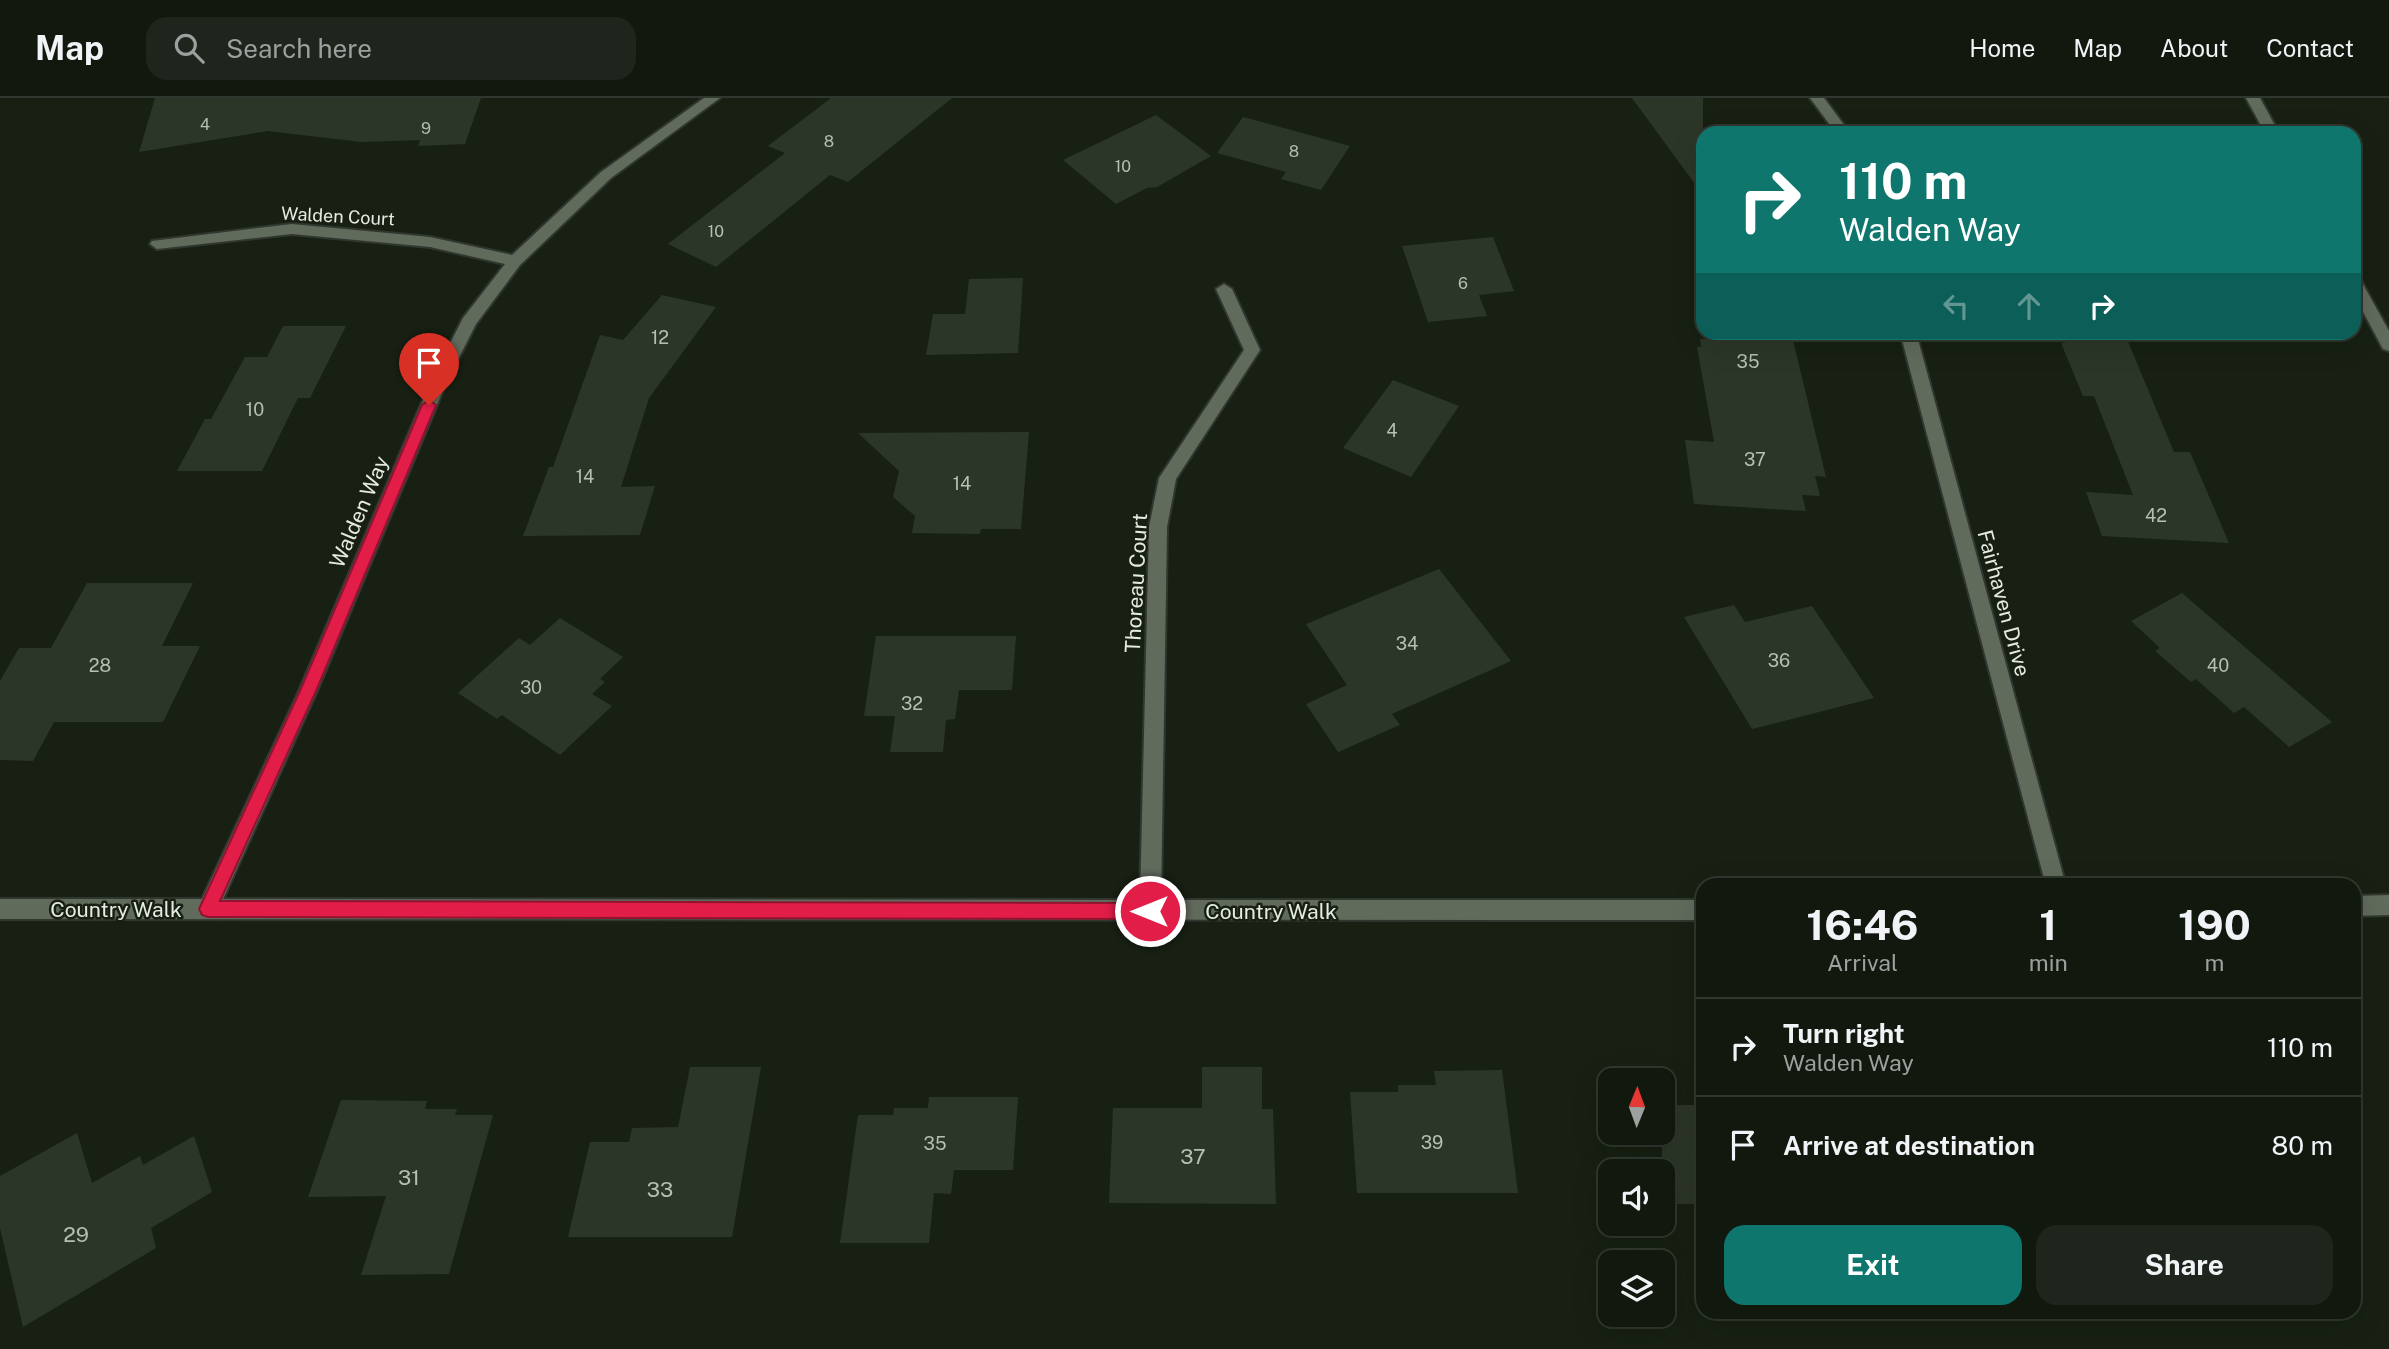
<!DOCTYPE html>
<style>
body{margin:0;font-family:"Public Sans",sans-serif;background:#1e251c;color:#f1f3f6;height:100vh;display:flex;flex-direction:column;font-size:26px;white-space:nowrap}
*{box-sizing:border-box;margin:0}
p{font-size:23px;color:#9ca09e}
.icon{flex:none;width:38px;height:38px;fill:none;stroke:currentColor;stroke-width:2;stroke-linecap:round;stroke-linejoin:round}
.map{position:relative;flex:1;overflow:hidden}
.panel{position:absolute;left:1696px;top:780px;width:665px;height:441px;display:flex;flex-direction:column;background:#11180e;border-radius:21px;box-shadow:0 7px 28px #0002,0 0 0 2px #30372e}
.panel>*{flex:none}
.top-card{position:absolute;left:1696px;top:28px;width:665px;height:214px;border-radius:21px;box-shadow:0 7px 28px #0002,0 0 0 2px #30372e;background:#0f766e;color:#fff;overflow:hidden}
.needle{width:46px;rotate:1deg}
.controls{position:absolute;left:1598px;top:970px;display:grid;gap:14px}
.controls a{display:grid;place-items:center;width:77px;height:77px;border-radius:14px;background:#11180e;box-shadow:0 7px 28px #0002,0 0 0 2px #30372e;font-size:35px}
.pin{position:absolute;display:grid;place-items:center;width:60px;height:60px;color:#fff;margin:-72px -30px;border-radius:50% 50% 50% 0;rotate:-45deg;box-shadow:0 0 7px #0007}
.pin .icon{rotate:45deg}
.me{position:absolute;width:77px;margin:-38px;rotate:270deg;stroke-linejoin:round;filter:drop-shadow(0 0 5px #0008)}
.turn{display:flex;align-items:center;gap:24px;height:147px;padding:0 28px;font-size:32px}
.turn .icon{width:91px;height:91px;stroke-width:2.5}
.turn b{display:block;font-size:49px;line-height:60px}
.lanes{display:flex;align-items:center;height:66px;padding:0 28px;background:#0003;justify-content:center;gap:35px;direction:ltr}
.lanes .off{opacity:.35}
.eta{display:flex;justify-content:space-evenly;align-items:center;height:119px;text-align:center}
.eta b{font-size:42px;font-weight:700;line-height:49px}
.action{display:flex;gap:14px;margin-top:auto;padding:14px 28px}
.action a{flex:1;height:80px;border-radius:21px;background:#0f766e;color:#fff;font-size:28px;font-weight:700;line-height:80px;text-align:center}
.action a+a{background:#1e251c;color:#f1f3f6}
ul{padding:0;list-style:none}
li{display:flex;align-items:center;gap:21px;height:98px;padding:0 28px;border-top:2px solid #30372e}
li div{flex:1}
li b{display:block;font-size:26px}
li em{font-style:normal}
header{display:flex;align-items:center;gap:42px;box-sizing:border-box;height:98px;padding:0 35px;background:#11180e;border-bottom:2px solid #30372e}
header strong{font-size:33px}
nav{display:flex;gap:38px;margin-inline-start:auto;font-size:24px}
.search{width:490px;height:63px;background:#1e251c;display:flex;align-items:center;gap:18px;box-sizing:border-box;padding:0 24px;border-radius:21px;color:#9ca09e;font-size:26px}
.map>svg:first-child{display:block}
.building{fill:#2c3628}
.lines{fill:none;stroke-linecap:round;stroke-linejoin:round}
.minor-casing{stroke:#31362f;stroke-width:4}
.tertiary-casing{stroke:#31362f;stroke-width:4}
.minor{fill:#616b5c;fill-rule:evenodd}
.tertiary{fill:#616b5c;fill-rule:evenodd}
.route{fill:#e11d48;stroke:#92132f;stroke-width:2}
.labels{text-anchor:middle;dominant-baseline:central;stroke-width:5;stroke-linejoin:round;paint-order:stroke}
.far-number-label{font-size:16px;fill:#b7beb4}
.far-street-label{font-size:18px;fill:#e5ebe2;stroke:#172013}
.number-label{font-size:18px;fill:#b7beb4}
.street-label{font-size:21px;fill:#e5ebe2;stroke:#172013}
.near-number-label{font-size:21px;fill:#b7beb4}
</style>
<header>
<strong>Map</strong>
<div class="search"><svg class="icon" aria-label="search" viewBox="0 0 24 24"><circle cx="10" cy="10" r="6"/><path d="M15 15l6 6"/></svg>Search here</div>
<nav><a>Home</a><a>Map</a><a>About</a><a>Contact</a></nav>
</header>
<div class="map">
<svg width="2389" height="1251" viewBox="0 0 2389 1251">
<rect width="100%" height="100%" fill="#172013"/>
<g class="building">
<path d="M155,0H481L465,46L418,48L420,42L361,44L268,33L139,54Z"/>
<path d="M831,0H952L848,84L830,77L716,169L668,146L785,55L768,48Z"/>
<path d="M1632,0H1703V97Z"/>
<path d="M1156,17L1211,58L1157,89L1147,90L1116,106L1063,62Z"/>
<path d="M1243,19L1350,48L1321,92L1281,81L1286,74L1217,55Z"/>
<path d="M1493,139L1514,193L1479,197L1487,218L1428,224L1402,148Z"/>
<path d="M1023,180L1018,255L926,257L933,216H965L969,181Z"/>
<path d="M662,197L716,209L649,300L621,389L655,388L640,437L523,438L549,369H553L600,237L623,242Z"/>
<path d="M283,228H346L310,300H298L262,373H177L205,321H211L245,259H267Z"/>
<path d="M1737,234H1791L1826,379L1815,378L1820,398L1802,397L1806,413L1694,406L1685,342L1714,344L1697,249H1701L1700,241L1738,243Z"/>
<path d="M2061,234H2124L2174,354H2190L2229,445L2102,438L2086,394L2133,397L2094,298H2083L2061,245H2065Z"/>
<path d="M1393,282L1459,308L1411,379L1343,350Z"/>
<path d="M1029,334L1021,431H981L980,436L912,435L915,418L893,399L899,373L858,335Z"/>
<path d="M1439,471L1511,563L1392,616L1400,627L1338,654L1306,606L1347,587L1306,526Z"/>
<path d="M87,485H193L162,548H200L163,624H54L33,663L0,662V583L19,550H51Z"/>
<path d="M2182,495L2332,624L2289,649L2244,609L2234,615L2196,581L2191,584L2155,553L2160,550L2131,523Z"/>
<path d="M1734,507L1745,524L1812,508L1874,600L1752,631L1684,519Z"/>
<path d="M560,520L623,559L600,581L605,584L592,596L612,608L560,657L502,617L497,621L458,595L519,540L530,547Z"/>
<path d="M876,538H1016L1012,592H959L955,621L946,622L943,654H890L895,618H864Z"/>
<path d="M690,969H761L732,1139H568L590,1044H629L632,1030L678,1029Z"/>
<path d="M1202,969H1262V1011H1273L1276,1106L1109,1105L1113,1010H1202Z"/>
<path d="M1502,972L1518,1095H1357L1350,994H1398V987H1436L1434,973Z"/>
<path d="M929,999H1018L1013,1072H954L951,1096L934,1095L929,1145H840L858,1017H893L894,1010H928Z"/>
<path d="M341,1002L427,1003L425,1011H457L455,1017H493L449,1176L361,1177L386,1098L308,1099Z"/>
<rect x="1662" y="1007" width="41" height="99"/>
<path d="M77,1035L92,1085L140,1058L143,1067L194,1038L212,1094L151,1130L156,1150L23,1229L0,1130V1078Z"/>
</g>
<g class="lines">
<defs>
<g id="minor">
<path d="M704,0H720L611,80L520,167L476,226L447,283L317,593L223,801L1140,802L1149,429L1159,380L1244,252L1216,191L1224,186L1232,191L1260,252L1176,381L1167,429L1161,802H1703V822L0,821V801H202L299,593L431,283L463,220L505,166L430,149L292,136L157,151L150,146L152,143L292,126L430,139L512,157L601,74Z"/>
<path d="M1810,0H1824L1850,35H1836Z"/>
<path d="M1900,234H1916L2066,788H2046Z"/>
<path d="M2389,797V817L2354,818V798Z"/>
</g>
<g id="tertiary">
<path d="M2246,0H2260L2279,35H2265Z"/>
<path d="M2354,178L2359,179L2389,233V253L2383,251L2354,197Z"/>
</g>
</defs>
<use href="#minor" class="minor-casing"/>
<use href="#tertiary" class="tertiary-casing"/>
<use href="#minor" class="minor"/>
<use href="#tertiary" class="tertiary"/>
</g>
<path class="route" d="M429,302L436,307L316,593L220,803L1150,805L1156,807L1158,813L1156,819L1150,821L208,819L202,817L199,811L300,593L422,307Z"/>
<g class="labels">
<g class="far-number-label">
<text x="205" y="26">4</text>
<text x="426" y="30">9</text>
<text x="829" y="43">8</text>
<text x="1294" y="53">8</text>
<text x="1123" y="68">10</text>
<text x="716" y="133">10</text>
<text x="1463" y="185">6</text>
</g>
<g class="far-street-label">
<text transform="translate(338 118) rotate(3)">Walden Court</text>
</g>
<g class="number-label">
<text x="660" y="239">12</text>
<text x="1748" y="263">35</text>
<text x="255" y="311">10</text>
<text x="1392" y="332">4</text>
<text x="1755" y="361">37</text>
<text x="585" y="378">14</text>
<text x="962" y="385">14</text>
<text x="2156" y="417">42</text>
<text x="1407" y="545">34</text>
<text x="1779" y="562">36</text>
<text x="100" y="567">28</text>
<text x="2218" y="567">40</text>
<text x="531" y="589">30</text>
<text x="912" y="605">32</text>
<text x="1432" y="1044">39</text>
<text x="935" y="1045">35</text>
</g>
<g class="street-label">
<text transform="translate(359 414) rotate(-67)">Walden Way</text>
<text transform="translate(1136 485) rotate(-87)">Thoreau Court</text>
<text transform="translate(2004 505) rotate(75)">Fairhaven Drive</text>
<text x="116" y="811">Country Walk</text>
<text x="1271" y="813">Country Walk</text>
</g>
<g class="near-number-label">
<text x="1193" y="1058">37</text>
<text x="409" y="1079">31</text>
<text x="660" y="1091">33</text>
<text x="76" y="1136">29</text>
</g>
</g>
</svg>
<div class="controls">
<a><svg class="needle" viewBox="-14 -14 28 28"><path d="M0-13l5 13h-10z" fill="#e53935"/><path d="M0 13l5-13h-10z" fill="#9ca09e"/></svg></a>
<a><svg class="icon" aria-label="sound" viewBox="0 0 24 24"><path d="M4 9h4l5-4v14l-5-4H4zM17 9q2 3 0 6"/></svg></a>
<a><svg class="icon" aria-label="layers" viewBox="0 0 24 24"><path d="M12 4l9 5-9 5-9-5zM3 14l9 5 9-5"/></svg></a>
</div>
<div class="pin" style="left:429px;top:307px;background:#d93025"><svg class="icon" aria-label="arrive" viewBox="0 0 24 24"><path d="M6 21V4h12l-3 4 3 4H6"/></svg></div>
<svg class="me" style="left:1150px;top:813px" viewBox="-20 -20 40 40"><circle r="17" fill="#e11d48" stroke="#fff" stroke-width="3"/><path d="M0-11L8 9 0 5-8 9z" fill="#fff"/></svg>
<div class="top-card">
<div class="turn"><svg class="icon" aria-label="right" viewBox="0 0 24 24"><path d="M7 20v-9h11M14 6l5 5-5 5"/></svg><div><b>110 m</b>Walden Way</div></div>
<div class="lanes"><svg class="icon off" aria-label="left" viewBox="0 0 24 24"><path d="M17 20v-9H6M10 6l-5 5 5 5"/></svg><svg class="icon off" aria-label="ahead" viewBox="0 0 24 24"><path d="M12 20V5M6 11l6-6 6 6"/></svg><svg class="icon" aria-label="right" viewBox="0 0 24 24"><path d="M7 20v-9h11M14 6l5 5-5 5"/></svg></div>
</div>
<section class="panel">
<div class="eta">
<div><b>16:46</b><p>Arrival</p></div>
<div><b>1</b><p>min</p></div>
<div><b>190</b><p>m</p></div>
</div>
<ul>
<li><svg class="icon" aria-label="right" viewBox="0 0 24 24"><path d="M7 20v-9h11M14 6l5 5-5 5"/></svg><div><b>Turn right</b><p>Walden Way</p></div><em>110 m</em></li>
<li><svg class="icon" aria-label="arrive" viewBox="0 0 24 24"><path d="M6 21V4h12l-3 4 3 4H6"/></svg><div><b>Arrive at destination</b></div><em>80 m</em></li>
</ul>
<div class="action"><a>Exit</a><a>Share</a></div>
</section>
</div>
